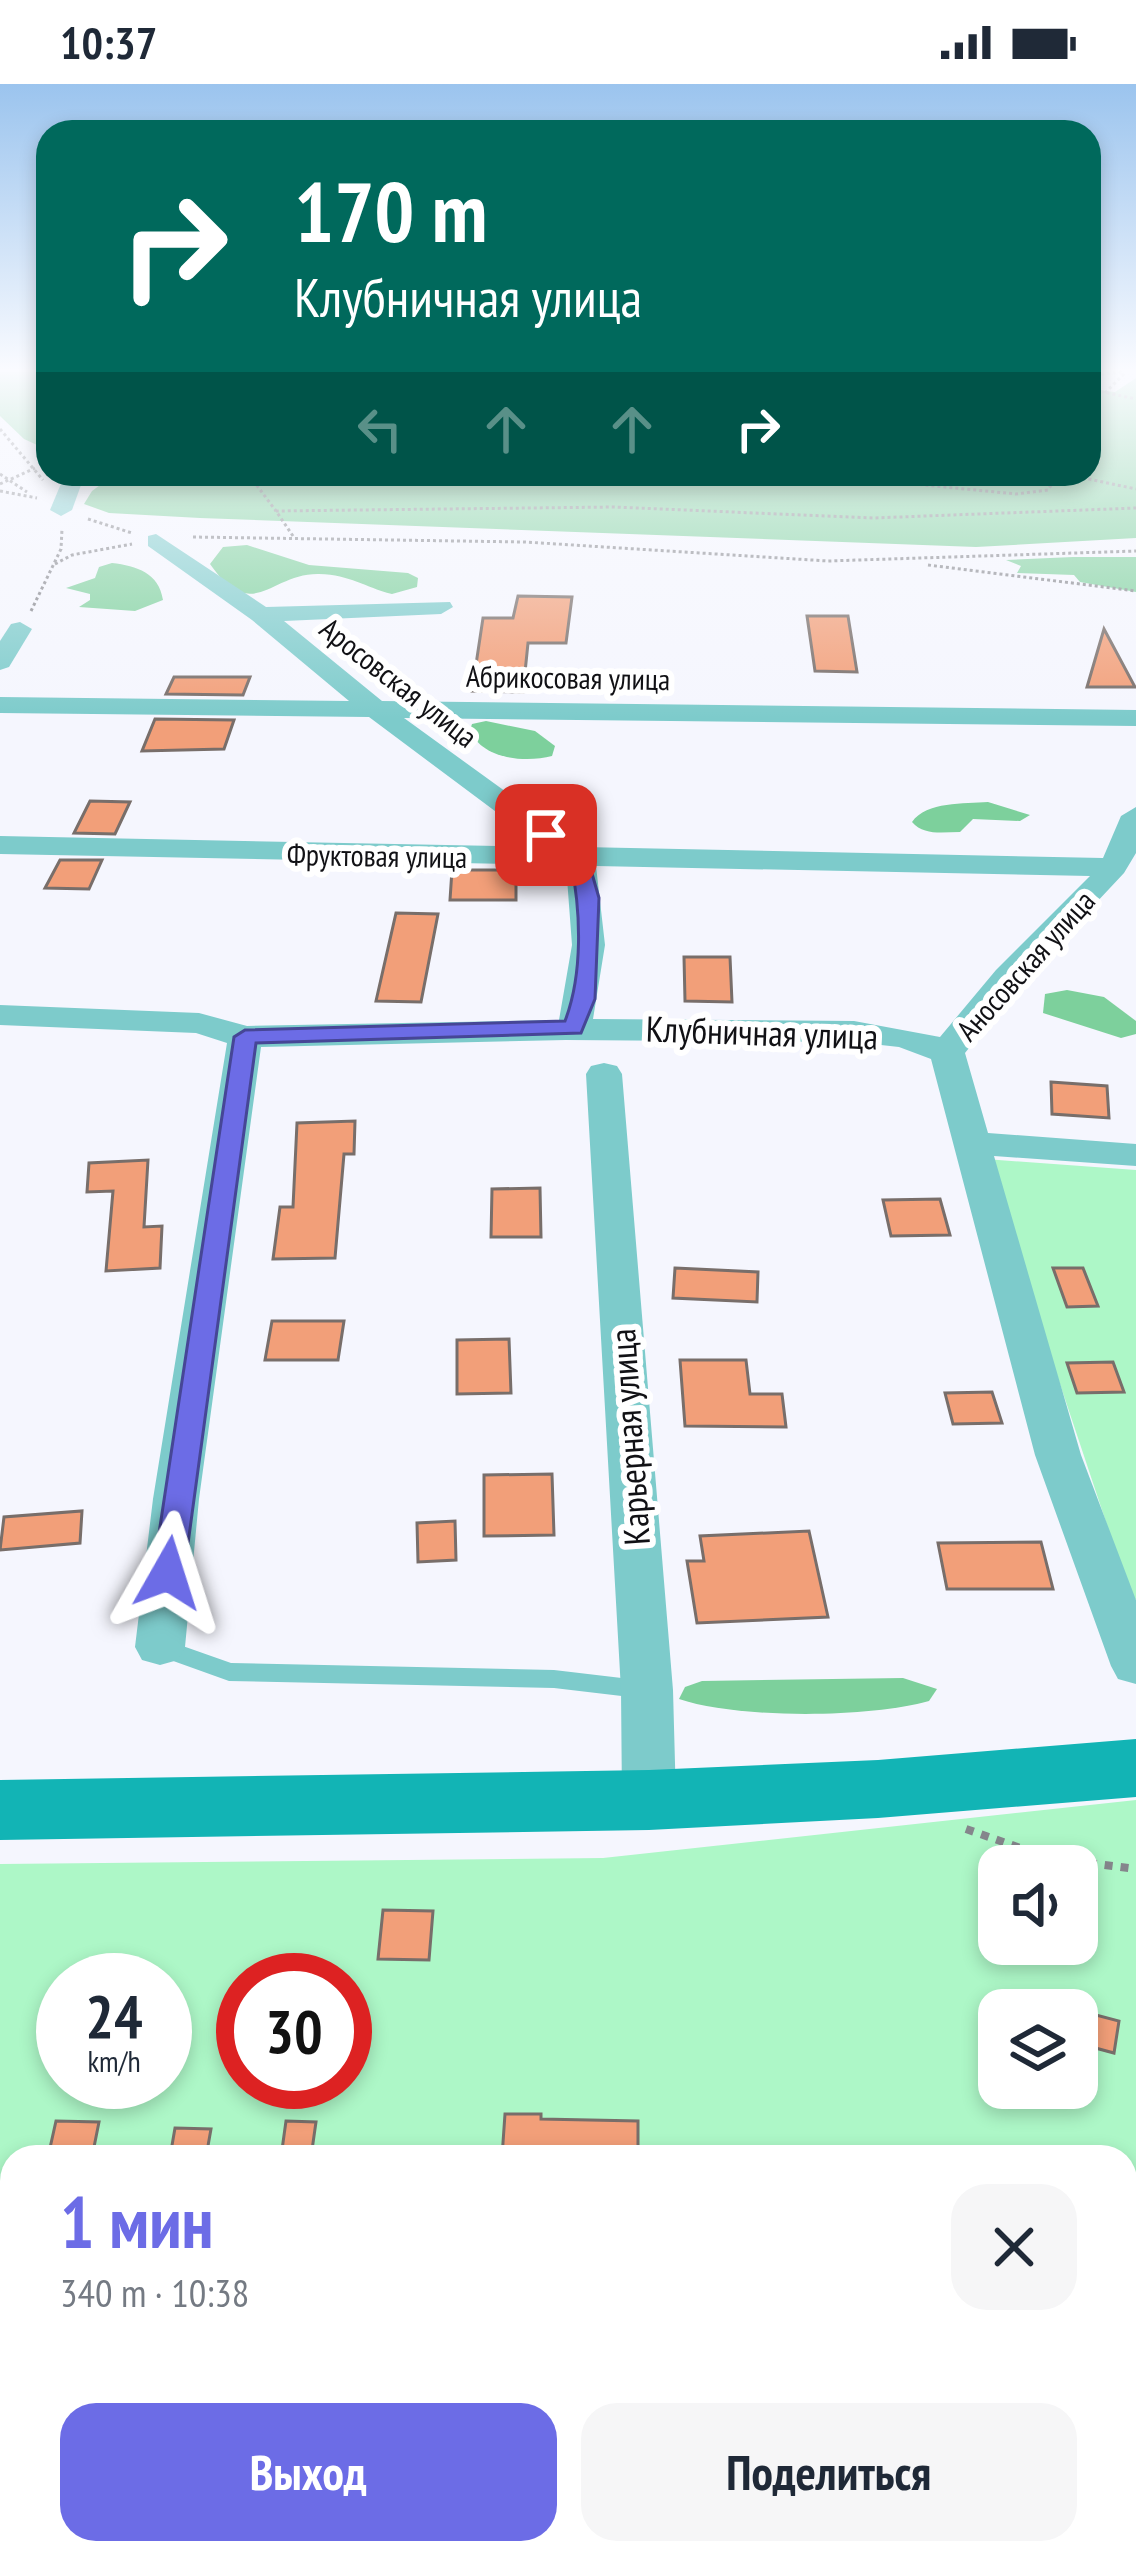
<!DOCTYPE html>
<html lang="ru">
<meta charset="utf-8">
<style>
body{margin:0;font-family:"PT Sans Narrow",sans-serif;background:#f6f6f7;color:#1f2937;height:100vh;display:flex;flex-direction:column;font-size:45px;white-space:nowrap}
*{box-sizing:border-box;margin:0}
p{font-size:39px;color:#747a83}
.icon{flex:none;width:66px;height:66px;fill:none;stroke:currentColor;stroke-width:2;stroke-linecap:round;stroke-linejoin:round}
.map{position:relative;flex:1;overflow:hidden}
.side{position:absolute;left:0px;top:2061px;width:1137px;height:420px;display:flex;flex-direction:column;background:#fff;border-radius:36px 36px 0 0;box-shadow:0 6px 18px #0003}
.side>*{flex:none}
.guide{position:absolute;left:36px;top:36px;width:1065px;height:366px;border-radius:36px;box-shadow:0 6px 18px #0003;background:#00695c;color:#fff;overflow:hidden}
.controls{position:absolute;left:978px;top:1761px;display:grid;gap:24px}
.controls a{display:grid;place-items:center;width:120px;height:120px;border-radius:24px;background:#fff;box-shadow:0 6px 18px #0003;font-size:60px}
.speed{position:absolute;left:36px;top:1869px;display:flex;gap:24px;font-size:60px;font-weight:700;text-align:center}
.speed>*{display:grid;place-content:center;width:156px;height:156px;border-radius:50%;background:#fff;box-shadow:0 6px 18px #0003;line-height:1}
.speed small{font-size:30px;font-weight:400}
.speed .limit{border:18px solid #d22;background:#fff;color:#111}
.pin{position:absolute;display:grid;place-items:center;width:102px;height:102px;color:#fff;margin:-51px;border-radius:24px;box-shadow:0 6px 18px #0006}
.me{position:absolute;width:132px;margin:-66px;rotate:6deg;stroke-linejoin:round;filter:drop-shadow(0 0 9px #0008)}
.turn{display:flex;align-items:center;gap:42px;height:252px;padding:0 60px;font-size:54px}
.turn .icon{width:156px;height:156px;stroke-width:2.5}
.turn b{display:block;font-size:84px;line-height:102px}
.lanes{display:flex;align-items:center;height:114px;padding:0 60px;background:#0003;justify-content:center;gap:60px;direction:ltr}
.lanes .off{opacity:.35}
.round{display:grid;place-items:center;flex:none;width:126px;height:126px;border-radius:36px;background:#f6f6f7}
.overview{display:flex;align-items:center;justify-content:space-between;height:204px;padding:0 60px}
h1{font-size:72px;font-weight:700;line-height:90px;color:#6c6ce6}
.cta{display:flex;gap:24px;margin-top:auto;padding:24px 60px}
.cta a{flex:1;height:138px;border-radius:36px;background:#6c6ce6;color:#fff;font-size:48px;font-weight:700;line-height:138px;text-align:center}
.cta a+a{background:#f6f6f7;color:#1f2937}
.status{display:flex;justify-content:space-between;align-items:center;height:84px;padding:0 60px;background:#fff;direction:ltr}
.status svg{height:33px;fill:currentColor}
.map>svg:first-child{display:block}
.green{fill:#adf7c7;fill-rule:evenodd}
.forest{fill:#7dd09c}
.building{fill:#f29f79;stroke:#786e6a;stroke-width:3}
.lines{fill:none;stroke-linecap:round;stroke-linejoin:round}
.path-far1{stroke:#85868c;stroke-width:3;stroke-dasharray:3 3;stroke-linecap:butt}
.path{stroke:#85868c;stroke-width:8;stroke-dasharray:8 8;stroke-linecap:butt}
.service{fill:#7dcbcb;fill-rule:evenodd}
.minor{fill:#7dcbcb;fill-rule:evenodd}
.secondary{fill:#12b4b5;fill-rule:evenodd}
.route{fill:#6c6ce6;stroke:#464696;stroke-width:3}
.labels{text-anchor:middle;dominant-baseline:central;stroke-width:12;stroke-linejoin:round;paint-order:stroke}
.far-street-label{font-size:30px;fill:#111115;stroke:#fff}
.street-label{font-size:36px;fill:#111115;stroke:#fff}
</style>
<div class="status"><b>10:37</b><svg viewBox="0 0 49 12"><path d="M0 12V9h3v3zM5 12V6h3v6zM10 12V3h3v9zM15 12V0h3v12zM26 1h20v11H26zM47 4h2v5h-2z"/></svg></div>
<div class="map">
<svg width="1136" height="2481" viewBox="0 0 1136 2481">
<rect width="100%" height="100%" fill="#f5f6fe"/>
<g class="green">
<path d="M985,1075L1136,1086V1515L1132,1516Z"/>
<path d="M1136,1716V2481H0V1780L603,1774ZM999,1782H1077V1860H999ZM63,1896H165V1998H63ZM243,1896H345V1998H243ZM999,1926H1077V2004H999ZM12,2073H1125V2469H12Z"/>
</g>
<g class="forest">
<path d="M0,288H48V366L24,355L0,332Z"/>
<path d="M1136,294V454L976,463L200,434L109,429L84,420L92,407L115,390H1089V305L1115,308Z"/>
<path d="M247,461L309,481L408,489L418,494L417,503L392,510C364,503 351,491 319,490C270,489 253,541 210,480L223,463Z"/>
<path d="M1073,473H1136V508L1080,498L1074,491L1017,489L1021,482L1006,476Z"/>
<path d="M112,479C137,482 159,489 163,516L135,527L79,523L90,516V510L66,504L95,494L99,483Z"/>
<path d="M486,637L535,647L555,662L552,672C525,679 481,675 470,646L472,640Z"/>
<path d="M988,718L1030,731L1020,737L973,735L960,748C943,748 924,752 912,738C927,717 964,720 988,718Z"/>
<path d="M1067,906L1104,913L1136,937V950L1121,954L1043,929L1045,910Z"/>
<path d="M903,1594L937,1605L929,1617C869,1634 738,1635 679,1615L685,1603L702,1597Z"/>
</g>
<g class="building">
<path d="M518,512L572,513L566,559H528L523,608L472,607L483,534H513Z"/>
<path d="M807,532H848L857,588L815,587Z"/>
<path d="M1104,545L1135,603H1087Z"/>
<path d="M174,593H250L243,611L166,610Z"/>
<path d="M155,635L234,636L224,665L142,667Z"/>
<path d="M90,717L130,718L115,750L74,749Z"/>
<path d="M60,776H102L89,805L45,804Z"/>
<path d="M452,786H516V816H450Z"/>
<path d="M396,829L438,830L421,918L376,917Z"/>
<path d="M684,873H730L732,918L685,917Z"/>
<path d="M1051,998L1107,1002L1109,1034L1052,1030Z"/>
<path d="M355,1037L354,1070H344L335,1174L273,1175L280,1123H293L297,1039Z"/>
<path d="M148,1076L144,1143L162,1142L160,1184L106,1187L113,1107L87,1108L89,1079Z"/>
<path d="M540,1104L541,1153H491L492,1105Z"/>
<path d="M940,1115L950,1151L891,1152L883,1116Z"/>
<path d="M675,1184L758,1188L757,1218L673,1214Z"/>
<path d="M1053,1184H1083L1098,1222L1067,1223Z"/>
<path d="M272,1237H344L338,1276H265Z"/>
<path d="M509,1255L511,1309L457,1310V1256Z"/>
<path d="M680,1276H746L750,1310H782L786,1343L685,1342Z"/>
<path d="M1113,1278L1124,1308L1077,1309L1067,1279Z"/>
<path d="M992,1308L1002,1339L953,1340L945,1309Z"/>
<path d="M552,1390L554,1451L484,1452V1391Z"/>
<path d="M82,1427L80,1459L0,1466L4,1433Z"/>
<path d="M455,1437L456,1476L418,1478L417,1439Z"/>
<path d="M809,1447L828,1533L697,1539L687,1477H704L700,1452Z"/>
<path d="M1041,1458L1053,1505H947L938,1459Z"/>
<path d="M383,1826L433,1827L429,1876L378,1875Z"/>
<path d="M1077,1926L1119,1937L1114,1969L1077,1959Z"/>
<path d="M505,2030H541V2035L638,2037V2073H502Z"/>
<path d="M56,2037L99,2038L92,2073H48Z"/>
<path d="M286,2037L316,2038L311,2073H281Z"/>
<path d="M175,2044L211,2045L206,2073H170Z"/>
</g>
<g class="lines">
<g class="path-far1">
<path d="M1089,291L1122,288"/>
<path d="M1089,305L1136,315"/>
<path d="M1105,309L1126,288"/>
<path d="M0,345L43,396"/>
<path d="M0,390L27,408"/>
<path d="M257,390L255,399L276,427"/>
<path d="M812,390L1016,410L1048,406L1053,398L1043,390"/>
<path d="M1065,390L1136,405"/>
<path d="M0,400L35,384"/>
<path d="M0,407L37,414"/>
<path d="M88,435L132,449"/>
<path d="M293,452L276,427L614,423L873,434L1136,424"/>
<path d="M193,453L525,458L828,477L1136,467"/>
<path d="M55,480L72,471L132,460"/>
<path d="M928,481L1136,507"/>
<path d="M31,527L61,465L62,445"/>
</g>
<path class="path" d="M966,1745L1049,1774L1136,1785"/>
<g class="service">
<path d="M160,1554L231,1579L554,1586L647,1597L656,1599L660,1606L656,1613L647,1615L554,1604L229,1597L151,1569L147,1563L151,1557Z"/>
<path d="M0,2097L12,2098V2128L0,2127Z"/>
</g>
<g class="minor">
<path d="M65,390H85L72,426L61,432L50,426Z"/>
<path d="M156,450L266,523L450,518L453,523L441,530L284,537L382,617L1136,626V642L404,634L582,763L1103,774L1121,732L1136,723V769L1124,789L1020,900L965,969L988,1049L1136,1060V1082L994,1072L1081,1371L1136,1516V1600L1118,1595L1111,1582L1035,1371L931,975L899,963L854,958L566,956L261,963L199,1415L185,1563L178,1576L160,1581L142,1576L135,1563L153,1415L227,959L196,949L0,941V921L199,929L247,942L559,936L572,861L566,781L0,770V752L543,763L369,633L0,629V613L349,617L252,536L148,462V452ZM596,782L1090,792L996,886L940,953L854,937L593,935L605,861Z"/>
<path d="M20,538L32,545L9,583L0,586V557L11,540Z"/>
<path d="M604,979L617,982L622,990L673,1606L676,1716L668,1731L649,1737L630,1731L622,1716L621,1606L586,990L591,982Z"/>
</g>
<path class="secondary" d="M1136,1655V1713L878,1734L649,1746L0,1756V1696L649,1686L878,1676Z"/>
</g>
<linearGradient id="sky" x2="0" y2="1"><stop stop-color="#9bc4ee"/><stop offset="0.45" stop-color="#fafbff"/><stop offset="1" stop-color="#fafbff" stop-opacity="0"/></linearGradient>
<rect width="1136" height="635" fill="url(#sky)"/>
<path class="route" d="M539,746H553L587,772L599,814L595,915L581,949L256,959L184,1489L179,1497H157L153,1489L234,953L245,946L565,937C583,890 581,828 571,779L539,755Z"/>
<g class="labels">
<g class="far-street-label">
<text transform="translate(568 593) rotate(1)">Абрикосовая улица</text>
<text transform="translate(399 598) rotate(38)">Аросовская улица</text>
<text transform="translate(377 771) rotate(1)">Фруктовая улица</text>
<text transform="translate(1025 881) rotate(-48)">Аносовская улица</text>
</g>
<g class="street-label">
<text transform="translate(762 948) rotate(2)">Клубничная улица</text>
<text transform="translate(629 1353) rotate(-94)">Карьерная улица</text>
</g>
</g>
</svg>
<div class="controls">
<a><svg class="icon" aria-label="sound" viewBox="0 0 24 24"><path d="M4 9h4l5-4v14l-5-4H4zM17 9q2 3 0 6"/></svg></a>
<a><svg class="icon" aria-label="layers" viewBox="0 0 24 24"><path d="M12 4l9 5-9 5-9-5zM3 14l9 5 9-5"/></svg></a>
</div>
<div class="speed"><div>24<small>km/h</small></div><div class="limit">30</div></div>
<div class="pin" style="left:546px;top:751px;background:#d93025"><svg class="icon" aria-label="arrive" viewBox="0 0 24 24"><path d="M6 21V4h12l-3 4 3 4H6"/></svg></div>
<svg class="me" style="left:168px;top:1489px" viewBox="-20 -20 40 40"><path d="M0-17L14 15 0 8-14 15z" fill="#6c6ce6" stroke="#fff" stroke-width="4"/></svg>
<div class="guide">
<div class="turn"><svg class="icon" aria-label="right" viewBox="0 0 24 24"><path d="M7 20v-9h11M14 6l5 5-5 5"/></svg><div><b>170 m</b>Клубничная улица</div></div>
<div class="lanes"><svg class="icon off" aria-label="left" viewBox="0 0 24 24"><path d="M17 20v-9H6M10 6l-5 5 5 5"/></svg><svg class="icon off" aria-label="ahead" viewBox="0 0 24 24"><path d="M12 20V5M6 11l6-6 6 6"/></svg><svg class="icon off" aria-label="ahead" viewBox="0 0 24 24"><path d="M12 20V5M6 11l6-6 6 6"/></svg><svg class="icon" aria-label="right" viewBox="0 0 24 24"><path d="M7 20v-9h11M14 6l5 5-5 5"/></svg></div>
</div>
<section class="side">
<div class="overview"><div><h1>1 мин</h1><p>340 m · 10:38</p></div><a class="round"><svg class="icon" aria-label="close" viewBox="0 0 24 24"><path d="M6 6l12 12M18 6L6 18"/></svg></a></div>
<div class="cta"><a>Выход</a><a>Поделиться</a></div>
</section>
</div>
